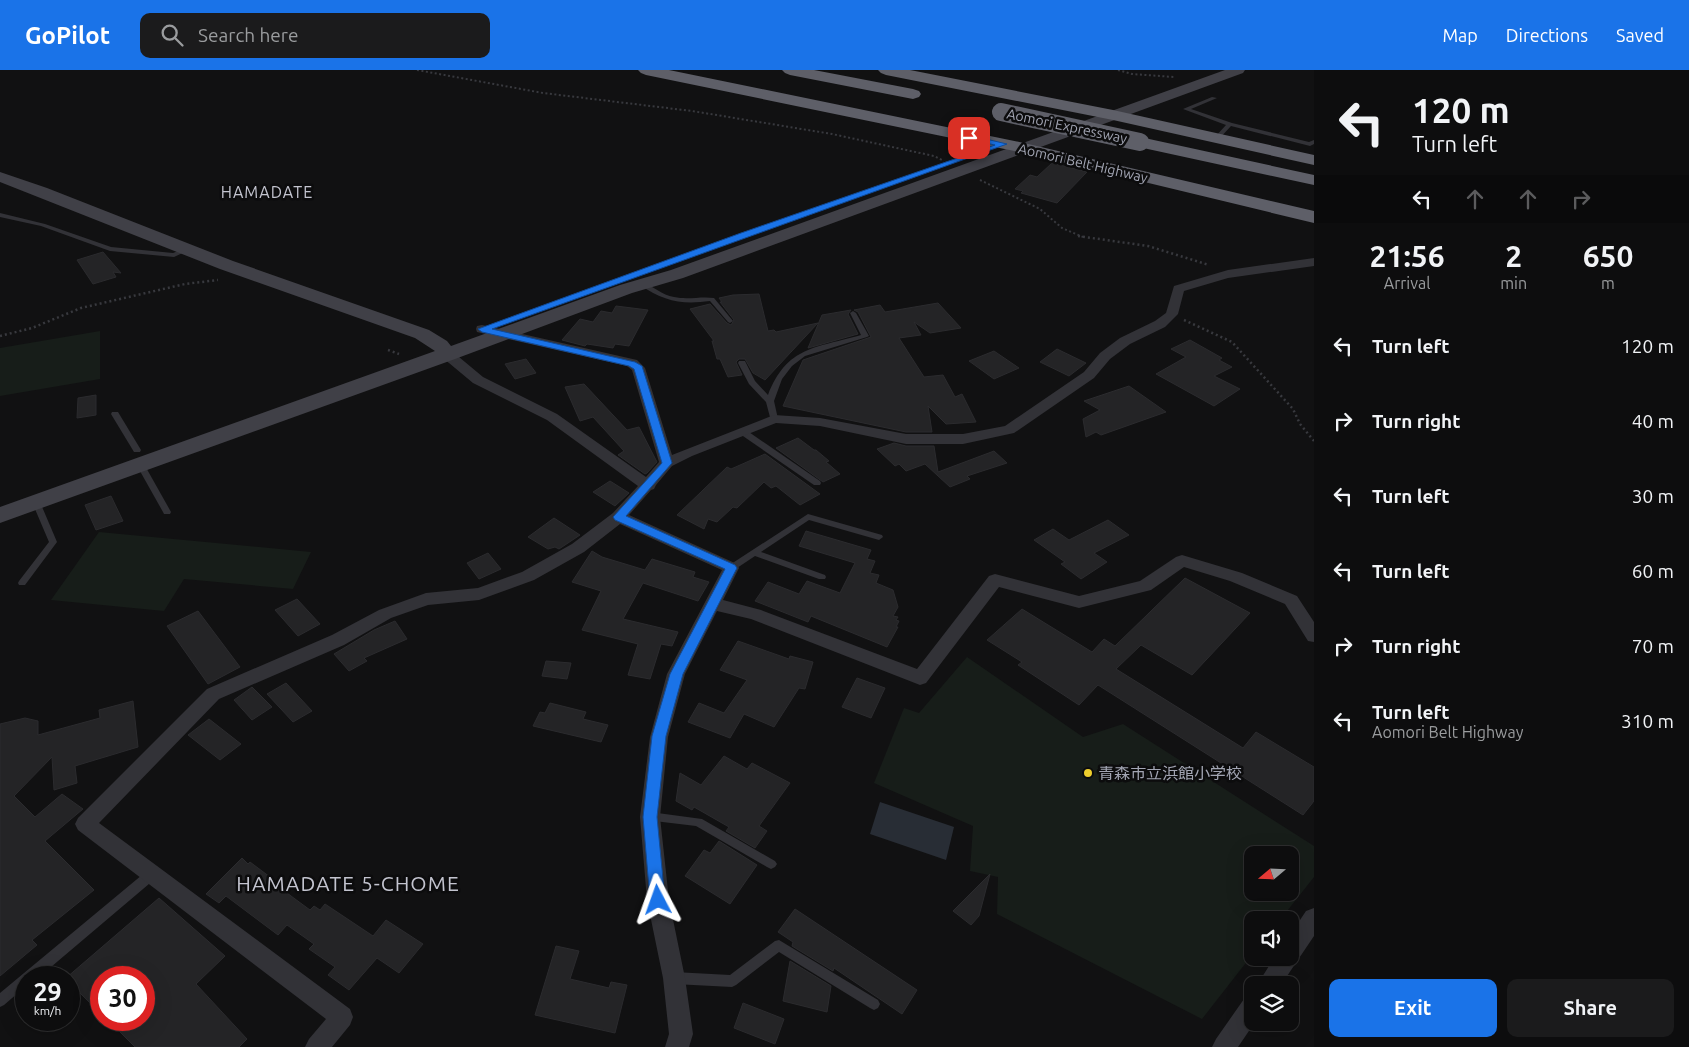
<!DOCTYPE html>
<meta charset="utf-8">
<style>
body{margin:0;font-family:Ubuntu,"Noto Sans JP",sans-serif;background:#1b1b1c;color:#f1f3f6;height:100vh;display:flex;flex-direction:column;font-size:19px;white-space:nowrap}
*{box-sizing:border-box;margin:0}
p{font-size:16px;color:#9a9c9e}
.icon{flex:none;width:28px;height:28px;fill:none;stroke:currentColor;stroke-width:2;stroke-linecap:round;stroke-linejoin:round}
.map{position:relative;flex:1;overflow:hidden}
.details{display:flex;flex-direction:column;background:#0d0d0e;width:375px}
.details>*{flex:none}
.banner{background:#0d0d0e;color:#f1f3f6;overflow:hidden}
.needle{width:32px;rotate:251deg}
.controls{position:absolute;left:1244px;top:776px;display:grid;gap:10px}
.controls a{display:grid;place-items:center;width:55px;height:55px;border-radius:10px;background:#0d0d0e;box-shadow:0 5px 20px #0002,0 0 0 1px #2d2d2e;font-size:25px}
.speed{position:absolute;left:15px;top:896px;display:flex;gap:10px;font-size:25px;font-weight:700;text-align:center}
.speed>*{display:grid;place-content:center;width:65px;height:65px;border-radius:50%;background:#0d0d0e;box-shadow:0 5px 20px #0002,0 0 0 1px #2d2d2e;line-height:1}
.speed small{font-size:12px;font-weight:400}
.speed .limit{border:8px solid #d22;background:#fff;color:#111}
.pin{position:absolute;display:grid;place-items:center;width:42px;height:42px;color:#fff;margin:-21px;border-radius:10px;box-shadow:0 2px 8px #0006}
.me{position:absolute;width:55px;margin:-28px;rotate:356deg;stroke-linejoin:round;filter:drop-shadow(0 0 4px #0008)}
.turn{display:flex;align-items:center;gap:18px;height:105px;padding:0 15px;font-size:22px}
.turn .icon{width:65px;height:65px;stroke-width:2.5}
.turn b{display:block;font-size:35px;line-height:42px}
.lanes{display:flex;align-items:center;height:48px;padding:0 15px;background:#0003;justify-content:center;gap:25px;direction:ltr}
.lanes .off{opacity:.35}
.eta{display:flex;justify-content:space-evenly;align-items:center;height:85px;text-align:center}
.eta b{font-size:30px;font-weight:600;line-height:35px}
.cta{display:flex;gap:10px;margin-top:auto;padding:10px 15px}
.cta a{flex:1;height:58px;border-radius:10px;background:#1a73e8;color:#fff;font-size:20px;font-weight:600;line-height:58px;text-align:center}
.cta a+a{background:#1b1b1c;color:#f1f3f6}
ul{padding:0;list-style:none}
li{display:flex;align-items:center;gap:15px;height:75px;padding:0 15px}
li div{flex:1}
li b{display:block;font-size:19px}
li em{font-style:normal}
header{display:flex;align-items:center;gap:30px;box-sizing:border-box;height:70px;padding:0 25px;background:#1a73e8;color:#fff}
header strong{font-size:24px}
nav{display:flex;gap:28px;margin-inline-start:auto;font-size:18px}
.search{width:350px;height:45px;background:#1b1b1c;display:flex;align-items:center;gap:12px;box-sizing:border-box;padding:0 18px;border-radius:10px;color:#9a9c9e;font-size:19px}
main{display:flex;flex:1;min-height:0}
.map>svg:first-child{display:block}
.green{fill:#171d19;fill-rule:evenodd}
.water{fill:#282d35}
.building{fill:#242426;stroke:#2b2b2e}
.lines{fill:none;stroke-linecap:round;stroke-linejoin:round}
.path-far1{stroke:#38393e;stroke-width:2;stroke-dasharray:2 2.5;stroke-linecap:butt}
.path{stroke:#38393e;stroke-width:2.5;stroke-dasharray:2 3;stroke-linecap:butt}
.lane{fill:#323237;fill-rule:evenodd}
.street{fill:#323237;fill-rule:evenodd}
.secondary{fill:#404047;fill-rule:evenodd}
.highway{fill:#5e5f68;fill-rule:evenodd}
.highway-bridge{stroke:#5e5f68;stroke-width:18}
.route{fill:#1a73e8;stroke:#114b97}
.poi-dot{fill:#eece2d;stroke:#0c0c0d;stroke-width:2}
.labels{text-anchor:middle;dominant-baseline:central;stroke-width:5;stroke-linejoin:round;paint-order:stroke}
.far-street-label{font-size:14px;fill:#a2a5b3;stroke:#0c0c0d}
.far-quarter-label{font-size:16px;letter-spacing:1px;fill:#c3c4cf;stroke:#0c0c0d}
.poi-label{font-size:16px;fill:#a2a5b3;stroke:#0c0c0d;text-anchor:start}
.near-neighbourhood-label{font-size:21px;letter-spacing:1px;fill:#c3c4cf;stroke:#0c0c0d}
</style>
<header>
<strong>GoPilot</strong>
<div class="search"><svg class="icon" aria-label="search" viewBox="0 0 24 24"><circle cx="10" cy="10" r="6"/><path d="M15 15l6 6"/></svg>Search here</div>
<nav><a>Map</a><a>Directions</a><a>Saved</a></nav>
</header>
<main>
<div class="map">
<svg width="1314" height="977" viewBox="0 0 1314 977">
<rect width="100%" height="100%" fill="#111112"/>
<g class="green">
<path d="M100,261V309L0,326V278Z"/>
<path d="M99,462L311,482L293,519L184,509L164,541L51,530Z"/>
<path d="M967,587L1083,667L1123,654L1314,776V807L1280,850H1252V885L1202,949L997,844L998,807L970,801L973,756L874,713L904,638L919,643ZM1252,785H1290V822H1252Z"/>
</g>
<path class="water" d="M880,732L954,757L946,790L870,764Z"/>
<g class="building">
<path d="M1052,93L1087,102L1057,133L1021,123L1023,121L1015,119L1030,105L1037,107Z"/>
<path d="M103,182L121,203L113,202L116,207L93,214L77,190Z"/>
<path d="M759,224L768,261L774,260L776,262L818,253L765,310L753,303L745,289H739L736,292L742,305L728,307L720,289H717L712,271H714L690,239L710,234L727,253L731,255L734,250L720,232H722L719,228L733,225Z"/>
<path d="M938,233L961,258L930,263L914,252L921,265L899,268L924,307L943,305L955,327L962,324L976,352L946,354L928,336L932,362H906L783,336L803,290L871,267L858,242L854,240L880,235L885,242Z"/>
<path d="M616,236L648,240L629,276L615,274L613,278L587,274L585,276L562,270L580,249L593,252L601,241L612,243Z"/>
<path d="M851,240L848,244L858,264L808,278L822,245Z"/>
<path d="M1190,270L1222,288L1219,290L1232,297L1214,306L1240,319L1214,336L1156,304L1186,287L1171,279Z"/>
<path d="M1057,279L1086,293L1069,306L1040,292Z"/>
<path d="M994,281L1019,298L994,309L969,291Z"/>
<path d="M526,289L536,303L515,309L505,294Z"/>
<path d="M584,314L627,360L639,357L657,392L647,403L645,404L618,385L624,381L593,347L580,351L565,317Z"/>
<path d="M1129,316L1166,342L1101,365L1096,362L1086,367L1083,349L1100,340L1084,331Z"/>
<path d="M96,325V345L77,348L78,328Z"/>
<path d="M798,368L814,380H816L829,391L826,392L840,404L823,412L776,378Z"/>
<path d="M894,373L906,376H934L938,402L994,381L1007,393L967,406L970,409L950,417L925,394L906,401L899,394L895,396L877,379Z"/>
<path d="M765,384L820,424L800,435L776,416L771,418L764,412L737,438L733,437L717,452L708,449L704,459L677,445L727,397L731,399Z"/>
<path d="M610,411L629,423L615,436L593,422Z"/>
<path d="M111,426L123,451L96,460L85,435Z"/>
<path d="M554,448L580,465L559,479L555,477L548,479L528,467Z"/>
<path d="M1108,450L1129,465L1094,483L1107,492L1081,509L1061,494L1065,492L1034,470L1053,459L1069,470Z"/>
<path d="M806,461L871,480L867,489L875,491L870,503L879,505L876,513L893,520L898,537L893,546L898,547L896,550L899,551L896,557H898L887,577L811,546L808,552L755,531L768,512L799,524L807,511L840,523L855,493L799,476Z"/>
<path d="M592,481L602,487L645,500L652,489L695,502L693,507L709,512L698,531L643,513L623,549L678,562L672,576L661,574L650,609L628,605L638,574L582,560L601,521L572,512Z"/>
<path d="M488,483L501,499L479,509L467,493Z"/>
<path d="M1185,508L1250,543L1192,605L1141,575L1116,599L1243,678L1256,662L1314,697V731L1303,745L1098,615L1079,635L1018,595L1022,592L987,570L1022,539L1092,582L1104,569L1115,576Z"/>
<path d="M297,529L320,554L298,566L275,540Z"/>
<path d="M198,541L240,597L208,614L167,556Z"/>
<path d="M395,551L407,569L364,588L367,591L349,601L334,584L374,560Z"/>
<path d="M738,571L789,589L790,586L813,592L805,619L799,618L774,657L744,644L730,668L688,652L699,633L724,643L747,610L720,600Z"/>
<path d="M546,591L571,593L567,609L542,606Z"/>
<path d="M857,608L885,618L871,648L842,637Z"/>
<path d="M286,613L312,641L293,652L267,624Z"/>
<path d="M252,617L272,637L252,650L234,630Z"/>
<path d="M133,631L138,677L75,696L77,713L54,720L52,687L14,726L35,747L62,724L83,739L45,771L94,820L32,870L37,875L0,906V654L25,648L38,651V665L100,648L99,640Z"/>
<path d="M550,633L586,642L583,649L608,655L601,672L533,656L540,642L545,643Z"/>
<path d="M209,649L241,674L220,690L188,665Z"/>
<path d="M724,686L747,699L752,693L790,713L759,756L767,761L755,778L726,761L729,757L694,737L692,740L676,731L680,703L701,715Z"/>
<path d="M719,771L757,795L730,834L685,806L704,780L710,783Z"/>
<path d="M242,788L248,794L250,792L270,807L268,809L310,840L314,836L320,840L325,834L373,866L386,850L423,874L399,903L377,888L349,920L328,905L335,897L309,879L314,874L287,855L278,865L226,826L219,833L206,824Z"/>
<path d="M990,804L979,846L971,855L953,841Z"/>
<path d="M159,828L225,886L196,914L247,969L239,977H135L108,950H144V908H101V944L69,912V908H66Z"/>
<path d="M795,839L917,920L902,944L834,898L833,901L792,876L793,872L778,862Z"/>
<path d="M556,876L579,881L570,909L609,918L611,912L627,915L615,963L535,945Z"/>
<path d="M790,891L831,916L827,942L783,931Z"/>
<path d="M743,933L784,949L775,974L734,958Z"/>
</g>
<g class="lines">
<g class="path-far1">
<path d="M417,0L543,23L692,41L832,64L934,86L944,91"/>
<path d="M1118,0L1132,4L1174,7"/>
<path d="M980,110L1040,139L1062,158L1083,167"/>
</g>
<g class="path">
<path d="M1078,166L1148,176L1209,195"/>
<path d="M1184,250L1232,272L1293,339L1300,354L1314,371"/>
<path d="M0,266L32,258L81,238L185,214L218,210"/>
<path d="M388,280L399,284"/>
</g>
<g class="lane">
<path d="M1212,27L1217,28L1191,39L1232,53L1309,72L1314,70V74L1310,76L1231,56L1219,69H1215V67L1226,55L1183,39Z"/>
<path d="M0,143L45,154L111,177L173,183L186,178L189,180L174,187L110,181L41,156L0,147Z"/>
<path d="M642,212C653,216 662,225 674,227C688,230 701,226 714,228L733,251L730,253L728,252L710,231C681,235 664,231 640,215V213Z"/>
<path d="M853,241L856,243L869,266L867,267L805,286L792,296L782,309L774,331L778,349L774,351H771L766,332L749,314L738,293L739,291H745L755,311L768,325C787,276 816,278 861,265L850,243Z"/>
<path d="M112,342H118L141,380L140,382H134L111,344Z"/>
<path d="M740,360H746L820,411L821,413L820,415H814L740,364L739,362Z"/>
<path d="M140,391L144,394L171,442L170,444H164L163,442L136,394Z"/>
<path d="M36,429L40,432L57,472L25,515H19L18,513L19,511L49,472L32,432Z"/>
<path d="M808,444L882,465L883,467L879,470L809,450L761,482L825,505L826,507L825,509H819L755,486L734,500H728L727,498L728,496Z"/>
<path d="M650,742L702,749L775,791L777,794L775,797L771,799L767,797L696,756L646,750L645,747L646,744Z"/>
<path d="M152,799L156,800L158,804L156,808L38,908H26V916L4,935L0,937V923L148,800Z"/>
<path d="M779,870L878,930L880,934L878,938L874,940L870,938L779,882L736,915L732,917L674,914L670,912L668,908L670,904L674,902L730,905L775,871Z"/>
</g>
<g class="street">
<path d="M1314,188V196L1228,208L1184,221L1178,244L1165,257L1130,274L1110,289L1094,308L1014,363L963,374H906L820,356L776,353L692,386L672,396L656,415L654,419L651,420L629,445L737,494L739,498L723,530L761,540L917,599L989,506L995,504L1079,526L1140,511L1176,487L1182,485L1242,503L1297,526L1314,552V572L1308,571L1285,534L1230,511L1184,497L1151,520L1079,538L999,517L926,613L920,615L751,549L717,541L685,604L668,667L660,747L669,830L685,908L693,964L689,977H665L669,964L663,908L647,830L640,747L650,667L667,604L722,500L620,454L584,482L534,510L479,530L428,535L391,548L344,575L219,629L99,753L350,939L353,947L350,955L332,977H305L309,969L326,949L78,760L75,754L78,748L207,619L332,565L379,540L426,523L478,518L522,502L572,474L613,443L638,416L547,350L473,313L443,288L441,285L443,282H453L483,307L557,344L646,407L659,392L632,300L627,296L477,262L476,259L477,256L482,255L637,290L645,298L672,385L774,345L820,348L906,364H963L1005,356L1084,302L1100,283L1120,268L1155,251L1166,243L1174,216L1228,200Z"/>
<path d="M1314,838V866L1281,915H1257L1274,888H1290V865L1306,841Z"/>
<path d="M1252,926V952H1255L1238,977H1212L1216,969L1244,929Z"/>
</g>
<path class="secondary" d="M1225,0H1245L1243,3L683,208L632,223L455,289L0,453V437L435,281L415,268L220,199L0,112V102L47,118L233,191L429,260L447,271L451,276L620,215L671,200Z"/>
<g class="highway">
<path d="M638,0H669L1024,73L1314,141V153L1024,83L646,5L641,3Z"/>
<path d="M782,0H814L913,19L919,21L921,24L919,27L913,29L790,5L785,3Z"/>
<path d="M878,0H910L1113,40L1314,85V95L1113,50L886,5L881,3Z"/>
<path d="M1140,67L1314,105V115L1134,76L1131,72L1134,68Z"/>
</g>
<path class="highway-bridge" d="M1001,42L1140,72"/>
</g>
<path class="route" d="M969,65L1007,74L492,259L635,292L642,296L672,393L626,446L735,495L737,498L683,604L666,666L657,747L665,830L663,835L658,837L652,835L650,830L643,747L652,666L670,604L725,499L615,450L613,447L662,393L634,299L629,296L482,262L478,259L741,163L995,75L966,69L965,68Z"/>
<circle class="poi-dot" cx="1088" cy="703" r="5"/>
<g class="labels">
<g class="far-street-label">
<text transform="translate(1067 56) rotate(12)">Aomori Expressway</text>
<text transform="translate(1083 93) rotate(13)">Aomori Belt Highway</text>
</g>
<g class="far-quarter-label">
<text x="267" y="122">HAMADATE</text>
</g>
<g class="poi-label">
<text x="1098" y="703">青森市立浜館小学校</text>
</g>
<g class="near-neighbourhood-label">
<text x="348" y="813">HAMADATE 5-CHOME</text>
</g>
</g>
</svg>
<div class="controls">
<a><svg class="needle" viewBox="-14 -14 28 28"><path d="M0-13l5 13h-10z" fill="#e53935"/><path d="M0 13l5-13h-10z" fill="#9a9c9e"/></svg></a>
<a><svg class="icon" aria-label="sound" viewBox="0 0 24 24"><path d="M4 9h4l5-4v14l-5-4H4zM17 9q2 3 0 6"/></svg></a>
<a><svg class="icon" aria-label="layers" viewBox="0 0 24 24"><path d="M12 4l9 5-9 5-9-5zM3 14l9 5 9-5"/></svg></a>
</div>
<div class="speed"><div>29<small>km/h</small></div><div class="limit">30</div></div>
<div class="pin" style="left:969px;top:68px;background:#d93025"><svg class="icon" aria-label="arrive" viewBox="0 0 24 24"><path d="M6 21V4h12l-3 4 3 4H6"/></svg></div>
<svg class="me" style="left:658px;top:830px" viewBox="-20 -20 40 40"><path d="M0-17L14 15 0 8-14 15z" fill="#1a73e8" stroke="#fff" stroke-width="4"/></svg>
</div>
<section class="details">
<div class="banner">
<div class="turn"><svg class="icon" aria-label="left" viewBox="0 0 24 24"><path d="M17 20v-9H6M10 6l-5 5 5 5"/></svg><div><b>120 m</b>Turn left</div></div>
<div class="lanes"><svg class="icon" aria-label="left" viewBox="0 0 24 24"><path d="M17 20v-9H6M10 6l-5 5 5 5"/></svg><svg class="icon off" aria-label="ahead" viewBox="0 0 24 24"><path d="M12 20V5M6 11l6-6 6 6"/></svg><svg class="icon off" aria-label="ahead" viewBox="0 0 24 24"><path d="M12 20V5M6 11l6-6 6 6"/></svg><svg class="icon off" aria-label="right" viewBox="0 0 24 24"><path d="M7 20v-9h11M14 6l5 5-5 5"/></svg></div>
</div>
<div class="eta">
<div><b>21:56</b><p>Arrival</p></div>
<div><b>2</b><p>min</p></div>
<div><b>650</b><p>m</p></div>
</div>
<ul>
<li><svg class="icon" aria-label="left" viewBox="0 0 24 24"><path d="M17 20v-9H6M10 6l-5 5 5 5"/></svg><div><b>Turn left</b></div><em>120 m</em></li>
<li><svg class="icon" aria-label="right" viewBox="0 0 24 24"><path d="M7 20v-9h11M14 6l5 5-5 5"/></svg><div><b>Turn right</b></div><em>40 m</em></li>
<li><svg class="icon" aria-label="left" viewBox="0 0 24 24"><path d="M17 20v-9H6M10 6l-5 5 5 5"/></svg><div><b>Turn left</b></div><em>30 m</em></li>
<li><svg class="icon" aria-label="left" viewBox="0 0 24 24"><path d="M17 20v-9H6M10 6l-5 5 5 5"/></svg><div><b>Turn left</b></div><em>60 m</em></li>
<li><svg class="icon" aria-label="right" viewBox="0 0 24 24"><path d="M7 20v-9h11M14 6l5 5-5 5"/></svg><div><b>Turn right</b></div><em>70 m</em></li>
<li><svg class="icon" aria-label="left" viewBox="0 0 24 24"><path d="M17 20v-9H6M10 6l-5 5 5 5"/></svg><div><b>Turn left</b><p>Aomori Belt Highway</p></div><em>310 m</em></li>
</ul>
<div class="cta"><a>Exit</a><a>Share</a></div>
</section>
</main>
